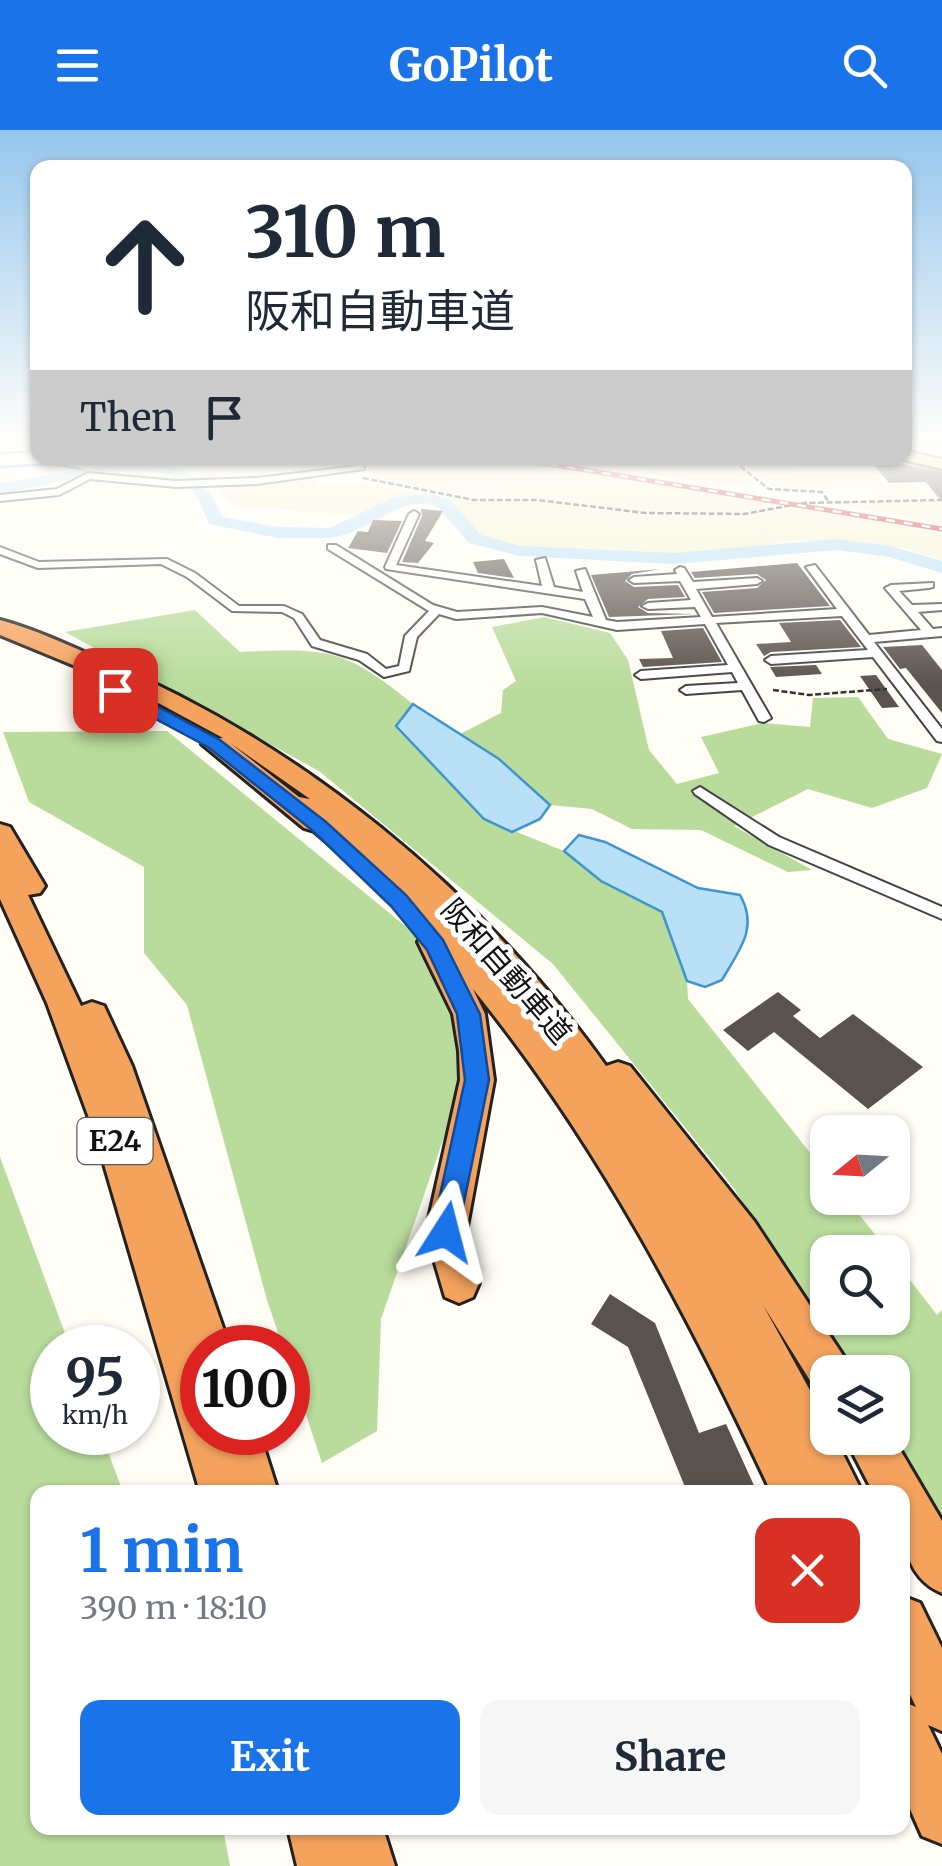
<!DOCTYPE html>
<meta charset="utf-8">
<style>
body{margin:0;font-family:Merriweather,"Noto Sans JP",serif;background:#f6f6f7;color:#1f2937;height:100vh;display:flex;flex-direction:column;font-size:38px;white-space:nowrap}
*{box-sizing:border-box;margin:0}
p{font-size:32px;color:#747a83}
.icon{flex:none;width:55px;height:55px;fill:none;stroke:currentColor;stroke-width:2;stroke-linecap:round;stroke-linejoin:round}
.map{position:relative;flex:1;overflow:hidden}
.sheet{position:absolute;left:30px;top:1355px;width:880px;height:350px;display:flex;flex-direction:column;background:#fff;border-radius:20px;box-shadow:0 2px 8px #0004}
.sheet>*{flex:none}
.banner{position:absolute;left:30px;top:30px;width:882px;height:305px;border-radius:20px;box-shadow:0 2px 8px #0004;background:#fff;color:#1f2937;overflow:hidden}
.needle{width:65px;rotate:252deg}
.buttons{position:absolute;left:810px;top:985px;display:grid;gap:20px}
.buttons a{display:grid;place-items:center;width:100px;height:100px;border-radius:20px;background:#fff;box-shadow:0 2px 8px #0004;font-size:50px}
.speed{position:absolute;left:30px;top:1195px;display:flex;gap:20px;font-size:50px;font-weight:700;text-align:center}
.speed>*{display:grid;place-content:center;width:130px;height:130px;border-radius:50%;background:#fff;box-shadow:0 2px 8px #0004;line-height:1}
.speed small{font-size:25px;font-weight:400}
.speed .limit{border:15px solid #d22;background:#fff;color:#111}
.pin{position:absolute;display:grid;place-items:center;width:85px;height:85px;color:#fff;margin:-42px;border-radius:20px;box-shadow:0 5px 15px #0006}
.me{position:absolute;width:110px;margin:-55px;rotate:9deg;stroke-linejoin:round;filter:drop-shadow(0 0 8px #0008)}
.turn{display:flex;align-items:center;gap:35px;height:210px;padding:0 50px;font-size:45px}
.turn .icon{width:130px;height:130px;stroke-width:2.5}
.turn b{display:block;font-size:70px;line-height:85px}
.then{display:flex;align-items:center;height:95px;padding:0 50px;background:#0003;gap:20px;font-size:38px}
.round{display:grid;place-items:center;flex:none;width:105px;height:105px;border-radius:20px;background:#f6f6f7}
.summary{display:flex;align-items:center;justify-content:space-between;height:170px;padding:0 50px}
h1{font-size:60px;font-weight:700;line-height:75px;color:#1a73e8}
.action{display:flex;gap:20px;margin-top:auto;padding:20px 50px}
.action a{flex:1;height:115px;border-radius:20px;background:#1a73e8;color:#fff;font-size:40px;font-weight:700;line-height:115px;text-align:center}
.action a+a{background:#f6f6f7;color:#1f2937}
header{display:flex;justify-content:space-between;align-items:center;height:130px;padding:0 50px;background:#1a73e8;color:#fff;font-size:45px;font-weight:700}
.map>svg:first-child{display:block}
.farmland{fill:#f6f3d4}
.forest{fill:#b9dc9c}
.water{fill:#b9e0f7;stroke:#3f96cf;stroke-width:2.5}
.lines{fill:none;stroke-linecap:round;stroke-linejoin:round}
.stream{stroke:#3f96cf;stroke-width:2.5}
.river{fill:#b9e0f7;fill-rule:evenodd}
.building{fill:#5a524d}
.street-casing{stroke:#444;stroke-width:4}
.primary-casing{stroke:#222;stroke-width:5}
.highway-casing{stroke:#222;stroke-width:6}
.path{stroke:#333;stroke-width:2.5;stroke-dasharray:6 2.5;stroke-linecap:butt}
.street{fill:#fff;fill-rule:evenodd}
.primary{fill:#f9d66b;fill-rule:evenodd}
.highway{fill:#f5a25d;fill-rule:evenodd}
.rail-casing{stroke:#c4262e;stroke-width:5}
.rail{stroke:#fff;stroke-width:2.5;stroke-dasharray:9;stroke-linecap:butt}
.route{fill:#1a73e8;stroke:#114b97;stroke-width:2.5}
.labels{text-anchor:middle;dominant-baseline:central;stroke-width:10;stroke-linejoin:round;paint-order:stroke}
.shield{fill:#fff;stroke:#585858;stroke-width:2.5}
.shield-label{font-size:28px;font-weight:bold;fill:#111}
.street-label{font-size:30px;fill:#111;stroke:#fff}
</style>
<header><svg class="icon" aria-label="menu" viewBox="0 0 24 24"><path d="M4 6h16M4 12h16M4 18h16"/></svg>GoPilot<svg class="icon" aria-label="search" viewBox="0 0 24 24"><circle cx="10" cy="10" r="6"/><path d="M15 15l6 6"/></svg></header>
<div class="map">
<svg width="942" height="1736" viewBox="0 0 942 1736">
<rect width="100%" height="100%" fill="#fffdf5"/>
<g class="farmland">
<path d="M367,328H498L786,374L743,382H643L539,368L473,366L374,350Z"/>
<path d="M735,328H807L792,330L798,343H876L884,354L913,355L924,367L876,369L868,358L773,357Z"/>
<path d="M642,329L729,331L754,354L715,355L646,343Z"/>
<path d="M315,346L318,356L368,355L419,363L356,385L234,376L215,355Z"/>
<path d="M435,366L536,371L644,385L746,384L797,377L942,403V430L904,418L794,410L723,422L623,427L516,418L476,406L457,379Z"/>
<path d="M829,372H942V394Z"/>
</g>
<g class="forest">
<path d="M195,480L240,522C328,518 343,517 413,574L397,597L484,689L564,721L601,751L663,782L687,851L688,869L827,1044L828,1068H846L889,1122H828V1188H892L893,1128L937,1185L942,1180V1388L891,1308L892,1242H850L733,1057L553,834L319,641L65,502Z"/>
<path d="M544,487L610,503L628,530L649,620L677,654L719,643L701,607L763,593L810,597L813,568L858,567L888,609L942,624L927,658L872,678L808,659L734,696L812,740L788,742L701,700L632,699L592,679L550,675L499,629L460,604L501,583L503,560L516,551L492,497Z"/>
<path d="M167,601L415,804L460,895V961L381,1189L377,1301L322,1333L288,1230V1218L283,1217L267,1170L187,875L144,823V737L29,672L3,602Z"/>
<path d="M0,1027L70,1217L52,1218V1302L101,1303L123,1362H38V1698H223L230,1736H0Z"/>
</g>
<g class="water">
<path d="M413,574L499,629L550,675L540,689L512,702L484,689L396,596Z"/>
<path d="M579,705L605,712L698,758L740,765C759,798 739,820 722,850L705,857L687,851L662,782L601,751L564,721Z"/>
</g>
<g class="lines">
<path class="stream" d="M0,337L53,334L85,340"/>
<path class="river" d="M134,331C177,333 206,344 222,387L278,397L330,398L392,368L430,363L451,371L481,405L520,416L674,423L836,409L890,416L942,431V443L890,427L836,420L674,434L520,426L469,413L439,378L429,373L404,376L348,404L330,408H278L209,394C204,385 202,373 196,365C160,314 52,358 0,363V353Z"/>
</g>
<g class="building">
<path d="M868,328H897L899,333L942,342V372L926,352L889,353Z"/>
<path d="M421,379L443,381L425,411L434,413L418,433L402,432L422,386Z"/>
<path d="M373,390L402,391L387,423L348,418L358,401L368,402Z"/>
<path d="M504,429L514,448L478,443L473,432Z"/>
<path d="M797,433L830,476L714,483L702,462L757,458L766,450L757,444L695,448L691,442Z"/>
<path d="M661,439L632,444L625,451L634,457L678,455L685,467L648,469L638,477L648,483L695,484L609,487L591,445Z"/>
<path d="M840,490L861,517L771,522L764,526L756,514L791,512L779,493Z"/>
<path d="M703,498L722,532L643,537L639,529L673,528L661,501Z"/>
<path d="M922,515L942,540V583L906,538L900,539L883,517Z"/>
<path d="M816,535L822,544L776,547L770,537Z"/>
<path d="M876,545L899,577L882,578L860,546Z"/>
<path d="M778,862L801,880L793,886L820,908L853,884L923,937L868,979L774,902L748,921L723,900Z"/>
<path d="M610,1164L655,1193L699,1303L726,1294L757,1362H687L628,1217L591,1194Z"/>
</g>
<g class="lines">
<defs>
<g id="street">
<path d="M38,314V320L0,322V316Z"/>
<path d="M355,328H364V339L257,354L176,357L90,349L59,365L0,371V365L57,359L88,343L176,351L257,348L349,337L356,335Z"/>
<path d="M414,381L419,384L396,435L542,456L536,430L545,428L554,457L583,462L576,441L585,439L606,490L617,492L701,487L695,477L648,479L642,476L648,473L691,470L680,451L634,453L629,450L634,447L677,444L675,440L680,437L684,438L693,452L757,448L762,451L757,454L696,459L712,487L837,479L806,437L815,435L869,505L921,500L885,458L891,455L933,453V457L929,458L899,461L912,475L942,474V480L918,482L933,499L942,498V506L874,512L942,599V612L937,611L873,527L771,534L765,530L771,526L868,520L842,486L716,493L771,588L764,592L759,591L742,560L686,564L680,560L686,556L738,553L732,542L641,549L635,545L641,541L728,535L705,494L617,500L542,483L456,489L439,484L417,507L409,541L384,547L359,530L312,516L294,488L282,482L232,481L187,447L161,434L38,438L0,424V417L39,432L167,429L195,443L239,476H284L302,484L320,510L367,524L386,539L399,536L405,506L429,481L328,419V415H336L433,475L457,482L542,477L593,487L585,469L386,439L385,437L409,384Z"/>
<path d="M700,657L779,707L942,777V789L769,715L695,664L693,661Z"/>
</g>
<path id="primary" d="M905,321L942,329V339L900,329L905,328Z"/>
<g id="highway">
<path d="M0,490C34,499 68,515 100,529C301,613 479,759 606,936L618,932L630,936L754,1091L844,1227L850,1242H828V1263L814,1257L763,1175L828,1293V1308H835L862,1362H771C688,1184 597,1012 473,859L485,884L494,950L466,1102L479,1153L473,1167L459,1173L445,1167L426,1102L460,950L459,921L453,884L418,812L424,804L373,751L314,701L304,698L202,614L206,609L223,608L136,561L0,505ZM230,613L310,669L299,667Z"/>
<path d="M0,694L10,697L45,756L40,763L28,765L81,876L92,872L104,876L132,936L230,1218H202V1302H259L278,1362H200L97,1010L47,873L0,769Z"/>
<path d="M892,1306L942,1391V1463C901,1446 902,1401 902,1362H873L845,1308Z"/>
<path d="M902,1466L920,1473L942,1518V1601L928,1595L942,1624V1714L922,1706L902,1661V1571L916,1577L902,1548Z"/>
<path d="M288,1698H383L395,1736H297Z"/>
</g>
</defs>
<use href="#street" class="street-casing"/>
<use href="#primary" class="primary-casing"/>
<use href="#highway" class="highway-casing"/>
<g class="path">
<path d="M675,328L731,329L769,359L822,362L828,371"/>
<path d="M363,348L474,370H538L645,383L744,384L803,373L942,370"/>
<path d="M773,560L809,565L887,559"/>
</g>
<use href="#street" class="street"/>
<use href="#primary" class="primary"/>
<use href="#highway" class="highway"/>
<defs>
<path id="rail" d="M513,328L942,399"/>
</defs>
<use href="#rail" class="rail-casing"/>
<use href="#rail" class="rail"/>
</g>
<linearGradient id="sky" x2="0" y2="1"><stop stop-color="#95c6ee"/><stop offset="0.56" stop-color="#fffefa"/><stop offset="1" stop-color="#fffefa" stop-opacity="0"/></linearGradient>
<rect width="942" height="556" fill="url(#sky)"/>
<path class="route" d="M109,557H121L220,610L326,692L406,765L443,810L480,884L489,950L456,1111L446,1115L436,1111L432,1102L465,950L457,884L427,820L391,776L312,700L208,617L109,564Z"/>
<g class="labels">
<rect class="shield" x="77.5" y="988" width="75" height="46" rx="8"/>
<g class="shield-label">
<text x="115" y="1011">E24</text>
</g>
<g class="street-label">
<text transform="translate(507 841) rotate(49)">阪和自動車道</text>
</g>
</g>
</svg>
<div class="buttons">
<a><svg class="needle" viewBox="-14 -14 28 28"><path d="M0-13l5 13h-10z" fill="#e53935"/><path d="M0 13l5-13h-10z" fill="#747a83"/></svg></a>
<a><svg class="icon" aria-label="search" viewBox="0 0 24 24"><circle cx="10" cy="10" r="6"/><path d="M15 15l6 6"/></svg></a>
<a><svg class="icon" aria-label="layers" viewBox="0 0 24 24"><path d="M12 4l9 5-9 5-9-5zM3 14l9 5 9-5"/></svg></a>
</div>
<div class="speed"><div>95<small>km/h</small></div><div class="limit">100</div></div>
<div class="pin" style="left:115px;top:560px;background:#d93025"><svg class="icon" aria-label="arrive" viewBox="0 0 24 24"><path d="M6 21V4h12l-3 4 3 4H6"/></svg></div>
<svg class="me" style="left:446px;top:1102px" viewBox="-20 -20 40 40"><path d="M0-17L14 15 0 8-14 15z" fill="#1a73e8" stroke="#fff" stroke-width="4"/></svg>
<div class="banner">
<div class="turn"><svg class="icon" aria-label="ahead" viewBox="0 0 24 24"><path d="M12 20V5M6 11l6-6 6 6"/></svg><div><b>310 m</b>阪和自動車道</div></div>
<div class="then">Then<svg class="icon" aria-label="arrive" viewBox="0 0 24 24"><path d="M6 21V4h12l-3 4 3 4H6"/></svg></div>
</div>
<section class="sheet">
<div class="summary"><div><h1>1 min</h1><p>390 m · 18:10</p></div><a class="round" style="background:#d93025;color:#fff"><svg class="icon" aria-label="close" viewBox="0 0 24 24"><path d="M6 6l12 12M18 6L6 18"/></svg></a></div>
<div class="action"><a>Exit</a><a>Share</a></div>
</section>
</div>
